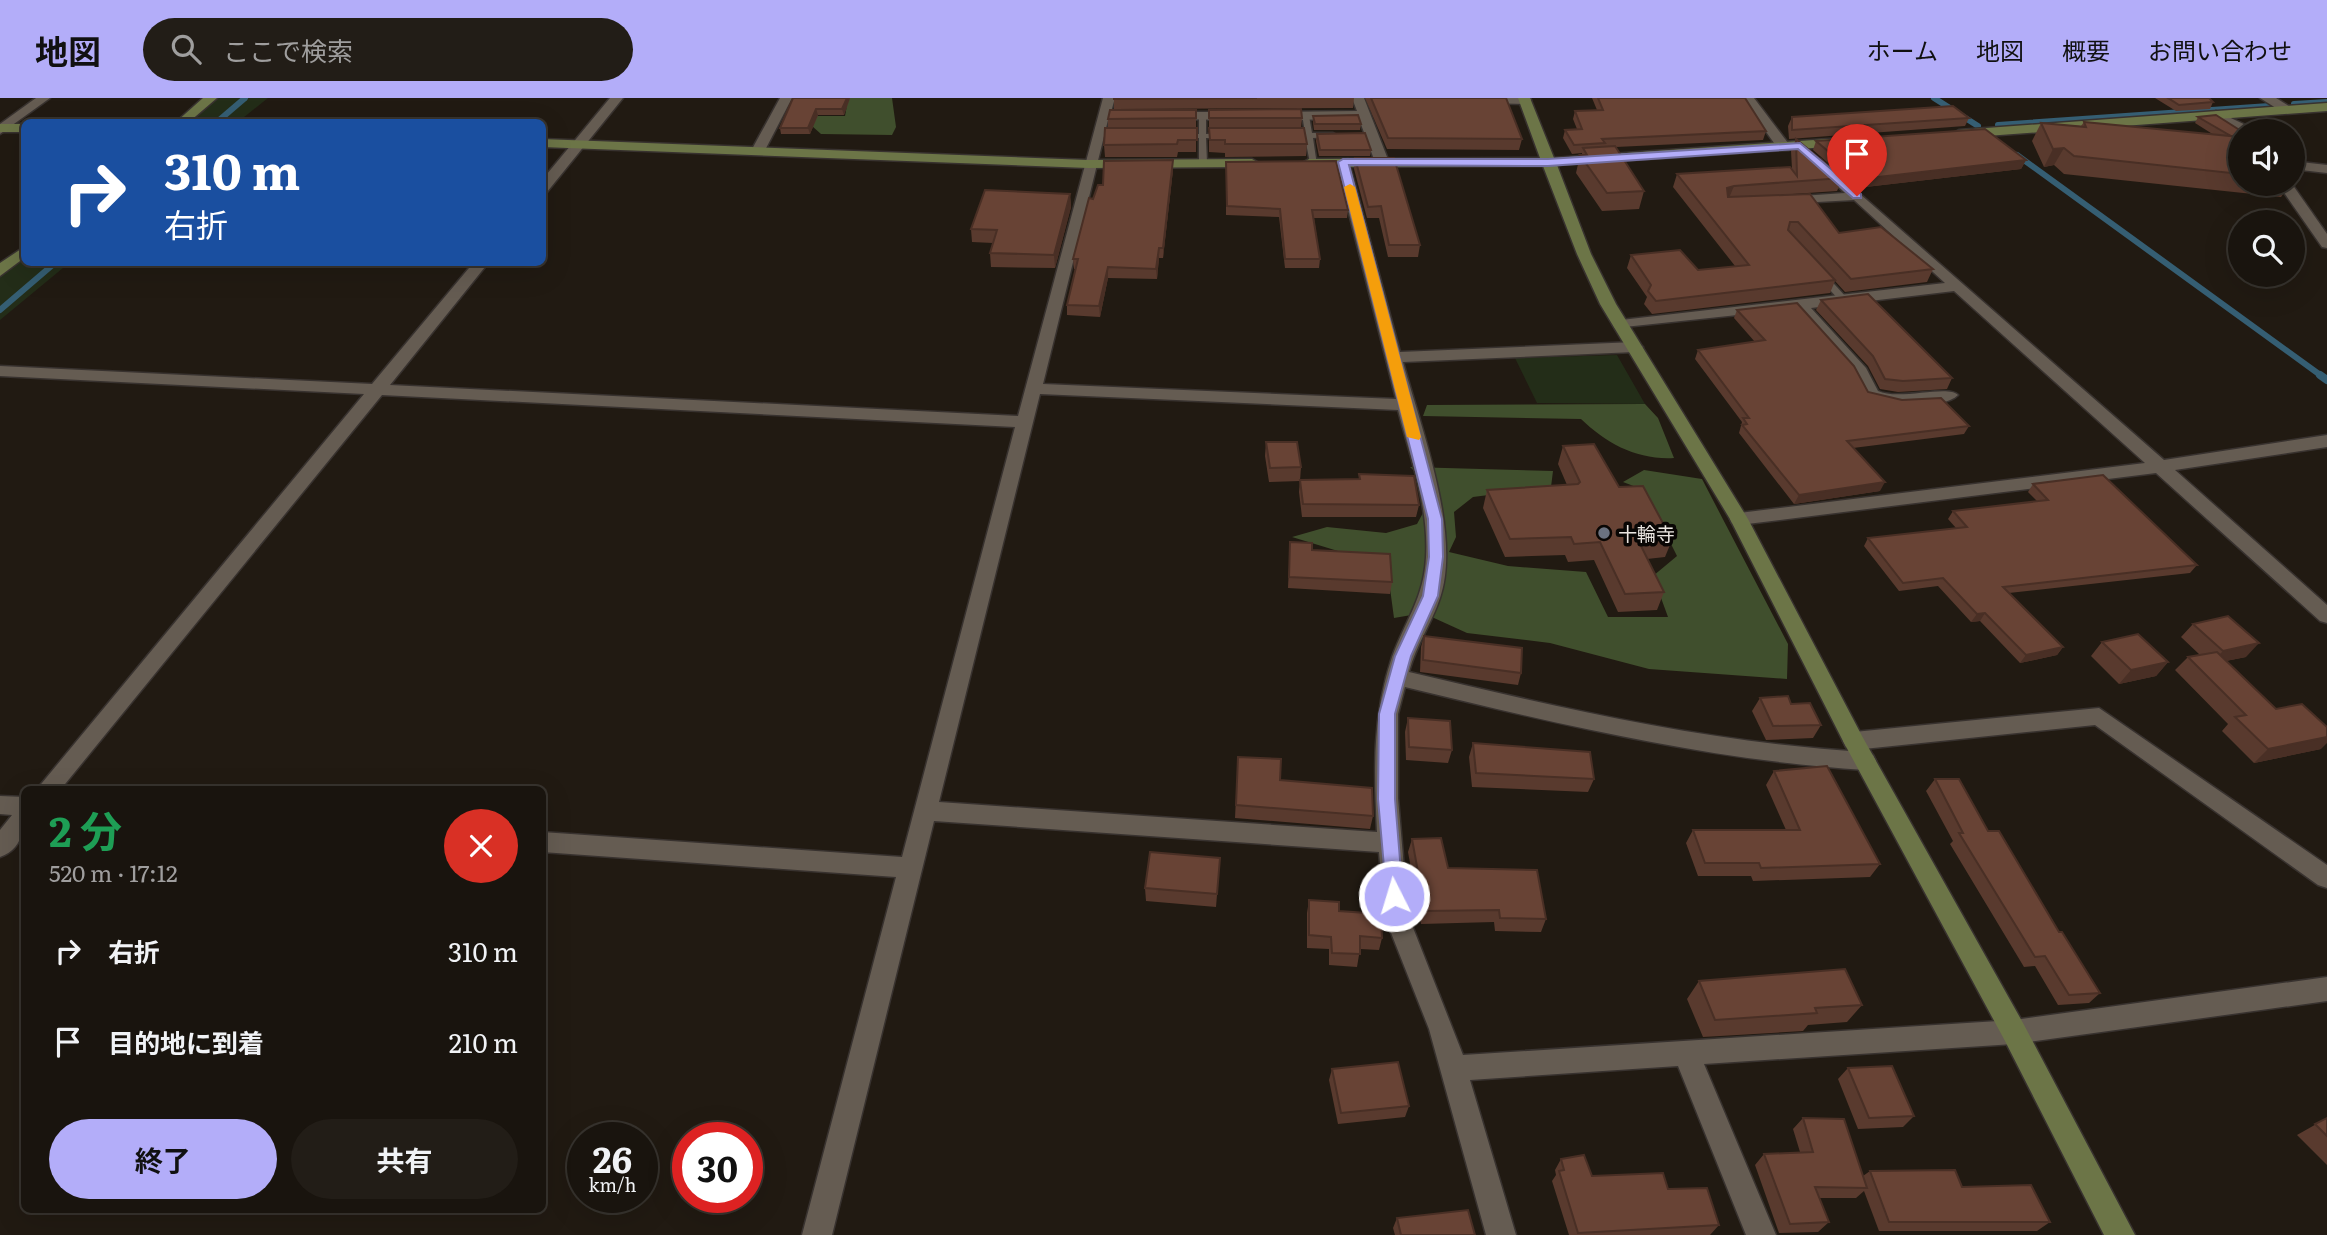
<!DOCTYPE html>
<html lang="ja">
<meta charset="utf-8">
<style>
body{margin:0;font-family:Literata,"Noto Sans JP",serif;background:#221d17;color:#f1f3f6;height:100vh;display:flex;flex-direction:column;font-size:26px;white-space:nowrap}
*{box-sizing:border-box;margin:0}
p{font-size:23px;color:#9f9e9e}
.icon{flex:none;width:38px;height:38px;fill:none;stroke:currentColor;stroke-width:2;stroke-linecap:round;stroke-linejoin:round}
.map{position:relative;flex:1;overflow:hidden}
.drawer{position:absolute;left:21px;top:688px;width:525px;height:427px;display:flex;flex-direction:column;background:#19140e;border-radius:10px;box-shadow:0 7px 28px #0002,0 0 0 2px #37332e}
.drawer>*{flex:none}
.guide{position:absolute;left:21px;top:21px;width:525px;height:147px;border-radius:10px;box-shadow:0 7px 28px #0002,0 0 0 2px #37332e;background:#1a4fa0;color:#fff;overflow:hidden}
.buttons{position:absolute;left:2228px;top:21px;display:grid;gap:14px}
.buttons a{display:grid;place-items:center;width:77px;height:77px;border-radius:50%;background:#19140e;box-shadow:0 7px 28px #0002,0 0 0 2px #37332e;font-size:35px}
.speed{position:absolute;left:567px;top:1024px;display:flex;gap:14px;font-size:35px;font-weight:700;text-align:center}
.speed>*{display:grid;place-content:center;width:91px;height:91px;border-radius:50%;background:#19140e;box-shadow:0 7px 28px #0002,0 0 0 2px #37332e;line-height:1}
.speed small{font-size:18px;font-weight:400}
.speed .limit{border:10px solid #d22;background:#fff;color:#111}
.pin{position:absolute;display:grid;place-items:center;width:60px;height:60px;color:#fff;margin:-72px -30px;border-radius:50% 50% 50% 0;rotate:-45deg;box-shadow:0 0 7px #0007}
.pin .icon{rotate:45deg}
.me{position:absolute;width:77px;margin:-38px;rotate:355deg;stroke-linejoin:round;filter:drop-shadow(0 0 5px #0008)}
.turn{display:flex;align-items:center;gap:24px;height:147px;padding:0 28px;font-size:32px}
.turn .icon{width:91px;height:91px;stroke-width:2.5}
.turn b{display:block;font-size:49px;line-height:60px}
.round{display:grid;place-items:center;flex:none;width:74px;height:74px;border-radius:37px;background:#221d17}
.overview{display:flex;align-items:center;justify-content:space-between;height:119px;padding:0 28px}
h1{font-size:42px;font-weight:700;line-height:52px;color:#1e9e55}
.cta{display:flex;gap:14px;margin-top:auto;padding:14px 28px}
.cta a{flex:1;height:80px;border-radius:42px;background:#b3adf9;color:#111;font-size:28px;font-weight:700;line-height:80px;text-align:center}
.cta a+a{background:#221d17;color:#f1f3f6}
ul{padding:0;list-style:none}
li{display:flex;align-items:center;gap:21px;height:91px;padding:0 28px}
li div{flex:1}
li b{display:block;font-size:26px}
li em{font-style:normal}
header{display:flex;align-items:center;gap:42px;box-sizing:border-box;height:98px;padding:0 35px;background:#b3adf9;color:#111}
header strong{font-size:33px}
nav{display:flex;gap:38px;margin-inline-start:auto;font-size:24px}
.search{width:490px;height:63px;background:#221d17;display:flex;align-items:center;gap:18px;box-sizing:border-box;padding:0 24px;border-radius:38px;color:#9f9e9e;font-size:26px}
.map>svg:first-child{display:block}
.green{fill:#232d18}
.forest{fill:#404f2d}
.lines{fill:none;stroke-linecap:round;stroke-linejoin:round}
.stream-far1{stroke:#355e73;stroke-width:6}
.stream{stroke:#355e73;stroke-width:8}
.lane-casing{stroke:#38322f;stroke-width:3}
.street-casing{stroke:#38322f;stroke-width:3}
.secondary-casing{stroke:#38322f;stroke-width:3}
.lane{fill:#655c52;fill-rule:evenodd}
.street{fill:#655c52;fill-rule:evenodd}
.secondary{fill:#6c7547;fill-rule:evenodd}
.wall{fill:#593a2e}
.shaded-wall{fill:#492f25}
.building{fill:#684335;stroke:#492f25;stroke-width:2}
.route{fill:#b3adf9;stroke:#7470a2;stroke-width:2}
.slow{fill:#f59e0b}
.worship-dot{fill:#6b7280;stroke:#090604;stroke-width:2.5}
.labels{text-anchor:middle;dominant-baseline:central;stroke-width:7;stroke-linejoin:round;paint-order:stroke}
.poi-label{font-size:19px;fill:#ebe6e1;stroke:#090604;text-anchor:start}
</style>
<header>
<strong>地図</strong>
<div class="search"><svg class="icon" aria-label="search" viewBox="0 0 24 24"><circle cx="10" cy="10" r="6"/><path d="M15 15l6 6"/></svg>ここで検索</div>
<nav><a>ホーム</a><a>地図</a><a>概要</a><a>お問い合わせ</a></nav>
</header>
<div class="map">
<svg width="2327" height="1137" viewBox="0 0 2327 1137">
<rect width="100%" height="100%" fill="#211a12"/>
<g class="green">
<path d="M210,0H268L238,24H181Z"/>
<path d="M24,154V164L69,165L0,222V174Z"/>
<path d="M1617,257L1645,306L1537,305L1515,260Z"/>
</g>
<g class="forest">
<path d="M812,0H892L896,29L892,37L821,36L812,28L810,18H845L847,7Z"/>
<path d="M1645,306L1658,320L1674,360C1637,362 1607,346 1581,321L1423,318L1427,307Z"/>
<path d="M1410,369L1553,373L1551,389L1473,399L1454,414L1456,439L1449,454L1508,468L1586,474L1608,519H1668L1653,478L1677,458L1644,392L1623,384L1644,372L1702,381L1788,546L1787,581L1649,571L1550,545L1467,535L1423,515L1394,520L1387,468L1292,439L1327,429L1386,435L1417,426L1430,402L1425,383Z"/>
</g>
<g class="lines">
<g class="stream-far1">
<path d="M1934,0L1978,28"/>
<path d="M2294,6L2327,4"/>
<path d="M217,24L245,0"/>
<path d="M1998,27L2269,8"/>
<path d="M2017,57L2323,279"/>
<path d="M0,212L56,164"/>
</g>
<path class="stream" d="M2320,277L2327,282"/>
<defs>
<g id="lane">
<path d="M1302,16L1309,18L1312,35H1333L1337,37L1333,39L1313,40L1317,67L1310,65L1305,40H1291L1287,38L1291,36L1305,35Z"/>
<path d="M1199,17L1206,19V36H1224L1228,38L1224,40H1206L1207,65L1203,67L1199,65V40H1179L1175,38L1179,36H1199Z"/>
<path d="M1822,175L1825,176L1846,199V203H1840L1819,180L1818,178Z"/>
</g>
<g id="street">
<path d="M36,0H50L0,36V26Z"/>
<path d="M610,0H623L547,94L542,95V82Z"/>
<path d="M780,0H792L763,56H753L751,53Z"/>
<path d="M1103,0H1115L1111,14L1123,18L1108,22L1043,286L1396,301L1336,64L1348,61L1400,254L1635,244L1643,249L1635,254L1403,264C1420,327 1462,436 1440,500C1432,525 1416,547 1409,574C1560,610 1709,645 1865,654L1873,657L1876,663L1873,669L1865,672C1708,662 1558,626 1405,589L1398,616V700L1408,817L1463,957L2014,922L2327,879V903L2014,946L1704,966L1776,1137H1746L1678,968L1470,982L1516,1137H1486L1429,931L1384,817L1379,754L934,723L832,1137H802L896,779L542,754V734L902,759L1015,329L382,297L61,691H37L364,296L0,278V268L372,286L474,164H489L390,287L1018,318ZM1040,296L1398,312C1410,359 1429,409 1426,459C1424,500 1405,523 1392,559C1372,619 1374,673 1377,734L939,704Z"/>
<path d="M1352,0H1364L1389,64L1387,67L1375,64L1359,21L1275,22L1269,18L1275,14L1357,13Z"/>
<path d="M1439,0H1530L1531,2L1525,6L1445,4Z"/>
<path d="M1742,0H1754L1791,49L1789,52H1779Z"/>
<path d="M2260,0H2276L2295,12L2284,15Z"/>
<path d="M2216,13L2252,30L2254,33L2240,35L2211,20L2210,17Z"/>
<path d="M1170,14H1236L1242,18L1236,22L1165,21L1164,18Z"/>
<path d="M1820,61L2164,362L2327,337V349L2175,372L2327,507V525L2320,523L2156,375L1739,427L1732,425L1730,421L1739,415L2145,365L1954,193L1811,210L1866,270L1878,293C1899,303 1948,286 1958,297C1945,311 1881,312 1865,300C1857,293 1855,284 1852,275L1795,211L1615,230L1613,227L1621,222L1945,185L1854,102L1781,106V100L1786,99L1845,95L1815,68L1813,65Z"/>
<path d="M2292,63L2327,67V75L2292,71Z"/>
<path d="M2278,86H2292L2327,136V150L2322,149Z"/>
<path d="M2099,610L2327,767V790L2318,787L2095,627L1854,652L1846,649L1843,643L1846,637L1854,634Z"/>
<path d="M0,698L24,699C24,722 27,750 0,759V732L12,717L0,716Z"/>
</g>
<g id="secondary">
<path d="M203,0H217L189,24H176Z"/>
<path d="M1518,0H1530L1554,60L1843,40L1850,44L1843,48L1557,67L1591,156L1616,206L1748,421L1862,638L2023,925L2135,1137H2104L2005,943L1843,643L1730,421L1600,206L1577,156L1543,68L1309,69L1302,65L1309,61L1540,60Z"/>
<path d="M2327,5V13L1959,40L1952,36L1959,32Z"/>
<rect x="0" y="26" width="24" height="8"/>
<path d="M542,41L1088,62L1252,61L1259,65L1252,69L1088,70L542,49Z"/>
<path d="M24,149V160L0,178V165Z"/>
</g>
</defs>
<use href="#lane" class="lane-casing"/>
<use href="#street" class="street-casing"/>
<use href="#secondary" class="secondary-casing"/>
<use href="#lane" class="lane"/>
<use href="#street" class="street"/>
<use href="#secondary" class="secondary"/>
</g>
<g class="wall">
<path d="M793,0H850L844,17H818L810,36H781L780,30Z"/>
<path d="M1114,0H1354L1353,10L1114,11Z"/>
<path d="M1365,0H1506L1522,41L1519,52L1387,51Z"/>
<path d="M1592,0H1745L1766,33L1763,42L1616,49L1644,93L1639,111L1602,113L1576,75L1580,57H1582V55L1572,56L1563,40L1565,32L1577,31L1573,21L1575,13L1597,12Z"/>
<path d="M2155,0H2209L2213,4L2210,11L2176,13Z"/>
<path d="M1196,12V54H1178L1177,59H1105L1104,47L1108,30V21Z"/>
<path d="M1209,12L1302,20L1301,30L1307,46L1306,58L1225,59V55L1209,54Z"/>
<path d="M1313,18L1361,26L1360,32H1314L1313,24Z"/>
<path d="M1792,19L1969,20L1965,28L1789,41L1788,28Z"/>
<path d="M2198,19L2240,33V86H2290L2281,99L2064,76L2054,67L2044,69L2032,43L2041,25L2081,28L2084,24L2214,37L2195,25Z"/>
<path d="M1317,36L1371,52L1370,58H1319L1316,43Z"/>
<path d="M1796,41L1843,80L1837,93L1777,97L1839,135L1933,171L1927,184L1845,194L1835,183L1830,195L1652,216L1644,206L1647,199L1627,170L1631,157L1698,172L1735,168L1673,89L1677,76L1792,71L1791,53Z"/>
<path d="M1816,43L2026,62L2021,71L1857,90L1813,52Z"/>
<path d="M1355,60L1420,147L1418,159H1388L1379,120H1367L1354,71Z"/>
<path d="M1226,64L1348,112L1347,120H1314L1320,161L1319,170H1285L1279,119L1226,117Z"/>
<path d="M1173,72L1163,160H1159L1157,181L1108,180L1100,219L1067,217V207L1075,171H1074L1073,161L1103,87Z"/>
<path d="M1070,96L1071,109L1055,170L991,169L990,155L993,145L972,144L971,131Z"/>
<path d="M1821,202L1952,280L1947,291L1898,294L1880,291L1868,268L1816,212Z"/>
<path d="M1737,212L1868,294L1969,328L1964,336L1853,350L1880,393L1794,406L1739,335L1742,324L1695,261L1698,252L1755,244L1734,220Z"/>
<path d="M1266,344L1301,369L1300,383L1269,384L1265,358Z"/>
<path d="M1563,348L1619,389L1672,442L1665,459L1647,461L1664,494L1657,512L1618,514L1594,462L1568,464L1565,457L1505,459L1483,410L1487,392L1567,387L1558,366Z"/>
<path d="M1359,376L1419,407L1416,419H1302L1299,394L1300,382L1359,381Z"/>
<path d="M2033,386L2197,467L2190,475L2009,495L2063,549L2057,557L2020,565L1980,523L1971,524L1938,488L1899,493L1864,448L1868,440L1956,430L1948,421L1953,413L2037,403L2028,394Z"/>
<path d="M1290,444L1392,484L1390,496L1288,490Z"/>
<path d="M2193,526L2246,559L2226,563L2276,611L2321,651L2254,665L2222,633L2228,626L2175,572L2188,559L2200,557L2181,539Z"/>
<path d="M1424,538L1521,575L1518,587L1420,574L1421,549Z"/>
<path d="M2102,544L2168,564L2156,578L2119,586L2091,558Z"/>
<path d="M1760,600L1791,606L1821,627L1813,640L1766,642L1752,613Z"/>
<path d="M1408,620L1452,652L1448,665L1406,662L1405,634Z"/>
<path d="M1473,645L1594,681L1588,694L1472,689L1469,659Z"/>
<path d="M1238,659L1280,682L1373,718L1370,731L1235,720Z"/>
<path d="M1774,673L1880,766L1870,779L1753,783L1751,778H1698L1686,745L1693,732H1786L1766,687Z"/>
<path d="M1935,681L1988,733L2059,834L2100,895L2089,905L2058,907L2035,868L2024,869L1950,746L1953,743L1926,693Z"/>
<path d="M1412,741L1448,770L1546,821L1541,834L1495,833L1494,824L1421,826L1408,754Z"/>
<path d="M1220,760L1216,809L1146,803L1145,790Z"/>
<path d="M1309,802L1339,813L1382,840L1379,852L1360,851L1357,869L1329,867V851L1307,850V815Z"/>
<path d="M1699,883L1862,907L1847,924L1808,927L1803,933L1703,939L1687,901Z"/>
<path d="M1848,970L1914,1018L1903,1029L1858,1031L1838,981Z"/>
<path d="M1332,971L1409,1008L1405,1019L1338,1026L1329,982Z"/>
<path d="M1803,1020L1863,1078L1870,1073L1962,1089L2050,1124L2037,1133H1879L1864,1093L1856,1100H1819L1829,1124L1818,1134L1779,1135L1755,1067L1764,1056L1800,1054L1793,1031Z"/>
<path d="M2327,1020V1067L2297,1037Z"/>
<path d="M1561,1061L1592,1078L1668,1091L1719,1127L1710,1137H1569L1552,1083L1556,1077L1555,1072Z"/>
<path d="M1397,1120L1475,1137H1395L1393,1130Z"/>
</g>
<g class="shaded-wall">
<path d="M847,0H850L844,17L842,11Z"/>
<path d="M816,11L818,17L810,36L808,30Z"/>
<path d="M2064,50L2054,67L2044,69L2053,51Z"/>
<path d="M1173,62V72L1163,160V150Z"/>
<path d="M2026,62L2021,71L1857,90L1861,81Z"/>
<path d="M1734,88L1729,100L1723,102L1727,90Z"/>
<path d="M1070,96L1071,109L1055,170L1054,157Z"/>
<path d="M1159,150V160L1157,181L1156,171Z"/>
<path d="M1108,169V180L1100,219L1099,208Z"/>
<path d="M1885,384L1880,393L1794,406L1799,397Z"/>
<path d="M1985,515L1980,523L1971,524L1977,516Z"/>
<path d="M2259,545L2246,559L2210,566L2223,553Z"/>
<path d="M2063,549L2057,557L2020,565L2026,557Z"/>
<path d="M2168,564L2156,578L2119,586L2131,572Z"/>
<path d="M2327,639V645L2321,651L2254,665L2268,651Z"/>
</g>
<g class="building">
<path d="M793,0H847L842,11H816L808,30H780Z"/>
<path d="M1114,0H1257L1114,1Z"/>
<path d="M1371,0H1506L1522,41L1388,40Z"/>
<path d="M1598,0H1745L1766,33L1602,41L1605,45L1574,47L1565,32L1582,31L1575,13L1603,12Z"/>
<path d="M2168,0H2209L2213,4L2179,7Z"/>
<path d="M1953,8L1969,20L1792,32V19Z"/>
<path d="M1301,11L1302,20H1209V12Z"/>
<path d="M1110,12H1196V20L1108,21Z"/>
<path d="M1358,17L1361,26H1315L1313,18Z"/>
<path d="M2216,17L2241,33H2240V39L2231,38L2198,19Z"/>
<path d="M2084,24L2240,39V76L2074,58L2064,50L2053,51L2041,25L2086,29Z"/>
<path d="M1105,30H1197V42H1178L1177,46L1104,47Z"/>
<path d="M1209,30H1304L1307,46H1225V42H1210Z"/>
<path d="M1985,31L2026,62L1861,81L1816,43Z"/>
<path d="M1365,35L1371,52H1320L1317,36Z"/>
<path d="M1796,41L1843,80L1734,88L1727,90L1728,99L1810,96L1839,135L1881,129L1933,171L1851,181L1798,124H1790L1788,132L1835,182L1656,203L1648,193L1651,187L1631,157L1680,152L1698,172L1749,167L1677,76L1790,69L1797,78Z"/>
<path d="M1615,48L1644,93L1607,95L1580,57H1587L1583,50Z"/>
<path d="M1355,60H1394L1420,147H1389L1381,108L1368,109Z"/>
<path d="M1173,62L1163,150H1159L1156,171L1108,169L1099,208L1067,207L1078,161H1073L1089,100L1093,101L1098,87H1103L1104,63Z"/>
<path d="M1336,63L1348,112H1312L1320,161H1285L1280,111L1227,108L1226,64Z"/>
<path d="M985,92L1070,96L1054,157L990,155L997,132L971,131Z"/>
<path d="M1868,196L1952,280L1903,283L1885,281L1873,258L1821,202Z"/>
<path d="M1797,205L1854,268L1868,294L1902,302L1941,300L1969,328L1847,343L1885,384L1799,397L1742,327L1747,326L1743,320H1749L1698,252L1765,242L1737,212Z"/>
<path d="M1266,344H1297L1301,369L1270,370Z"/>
<path d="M1594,346L1619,389L1643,388L1672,442L1639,444L1664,494L1625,496L1600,444L1574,446L1571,439L1510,441L1487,392L1578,386L1580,384L1563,348Z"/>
<path d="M1359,376L1414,378L1419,407L1303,406L1300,382L1360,381Z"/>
<path d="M2103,377L2197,467L2003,489L2063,549L2026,557L1985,515L1977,516L1943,480L1903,485L1868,440L1967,429L1953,413L2048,402L2033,386Z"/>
<path d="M1290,444L1312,445V452L1390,456L1392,484L1289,479Z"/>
<path d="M2228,518L2259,545L2223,553L2193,526Z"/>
<path d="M2138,536L2168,564L2131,572L2102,544Z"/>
<path d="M1424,538L1522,550L1521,575L1423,562Z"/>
<path d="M2217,554L2276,611L2302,606L2327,629V639L2268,651L2235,619L2246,617L2188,559Z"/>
<path d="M1788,598L1791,606L1810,605L1821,627L1773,628L1760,600Z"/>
<path d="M1408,620L1450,623L1452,652L1409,649Z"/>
<path d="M1473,645L1590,654L1594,681L1476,675Z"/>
<path d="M1238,659L1281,661L1280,682L1372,690L1373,718L1236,707Z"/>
<path d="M1827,668L1880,766L1761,770L1759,765H1705L1693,732H1800L1774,673Z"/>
<path d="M1935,681H1959L1988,733H1999L2059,834H2062L2100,895L2069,897L2045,858L2035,859L1959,735H1963Z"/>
<path d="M1441,740L1448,770L1537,772L1546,821L1500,820L1499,812L1425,813L1412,741Z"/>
<path d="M1150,754L1220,760L1217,796L1145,790Z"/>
<path d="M1309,802L1339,804V813L1381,816L1382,840L1360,838V856L1332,855L1331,839L1309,837Z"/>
<path d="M1845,871L1862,907L1815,910L1817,915L1715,922L1699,883Z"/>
<path d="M1398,964L1409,1008L1341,1015L1332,971Z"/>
<path d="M1892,968L1914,1018L1869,1020L1848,970Z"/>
<path d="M1803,1020L1844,1021L1867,1090L1815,1089L1829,1124L1790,1126L1764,1056L1813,1054Z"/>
<path d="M2327,1020V1038L2315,1026Z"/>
<path d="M1584,1057L1592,1078L1663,1075L1668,1091L1707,1090L1719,1127L1578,1135L1559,1073L1564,1072L1561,1061Z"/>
<path d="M1955,1072L1962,1089L2031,1087L2050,1124H1889L1870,1073Z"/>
<path d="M1468,1112L1475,1137H1401L1397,1120Z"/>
</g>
<path class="route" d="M1800,45L1861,96V100H1853L1798,51L1548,68L1349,67L1442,421L1443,459L1438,498L1411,558L1395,616V701L1403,798L1400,803H1387L1378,701L1379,616L1395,558L1423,498L1429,459L1428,421L1338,64L1343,61H1548Z"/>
<path class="slow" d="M1350,86L1355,89L1421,339L1419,342L1407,339L1344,89Z"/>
<circle class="worship-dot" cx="1604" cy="435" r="7"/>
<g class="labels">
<g class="poi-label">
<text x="1618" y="435">十輪寺</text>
</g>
</g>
</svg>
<div class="buttons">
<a><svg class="icon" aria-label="sound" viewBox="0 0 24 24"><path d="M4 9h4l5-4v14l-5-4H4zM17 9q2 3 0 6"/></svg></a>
<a><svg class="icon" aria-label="search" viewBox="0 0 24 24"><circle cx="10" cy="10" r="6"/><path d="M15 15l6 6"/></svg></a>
</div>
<div class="speed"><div>26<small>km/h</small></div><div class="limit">30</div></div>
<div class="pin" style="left:1857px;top:98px;background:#d93025"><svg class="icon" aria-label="arrive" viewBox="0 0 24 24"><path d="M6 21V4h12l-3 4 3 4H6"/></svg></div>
<svg class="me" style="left:1394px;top:798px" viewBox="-20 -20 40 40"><circle r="17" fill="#b3adf9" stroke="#fff" stroke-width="3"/><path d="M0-11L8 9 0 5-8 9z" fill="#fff"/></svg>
<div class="guide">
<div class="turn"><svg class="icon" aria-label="right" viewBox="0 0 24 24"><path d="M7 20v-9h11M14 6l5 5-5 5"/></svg><div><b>310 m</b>右折</div></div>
</div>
<section class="drawer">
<div class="overview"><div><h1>2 分</h1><p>520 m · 17:12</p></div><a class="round" style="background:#d93025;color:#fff"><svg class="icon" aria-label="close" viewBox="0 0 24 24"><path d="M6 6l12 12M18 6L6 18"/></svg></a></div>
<ul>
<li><svg class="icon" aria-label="right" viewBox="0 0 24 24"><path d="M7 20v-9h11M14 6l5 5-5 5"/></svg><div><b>右折</b></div><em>310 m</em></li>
<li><svg class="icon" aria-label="arrive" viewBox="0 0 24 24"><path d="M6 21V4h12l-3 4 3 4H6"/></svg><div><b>目的地に到着</b></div><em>210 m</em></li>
</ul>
<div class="cta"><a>終了</a><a>共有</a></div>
</section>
</div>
